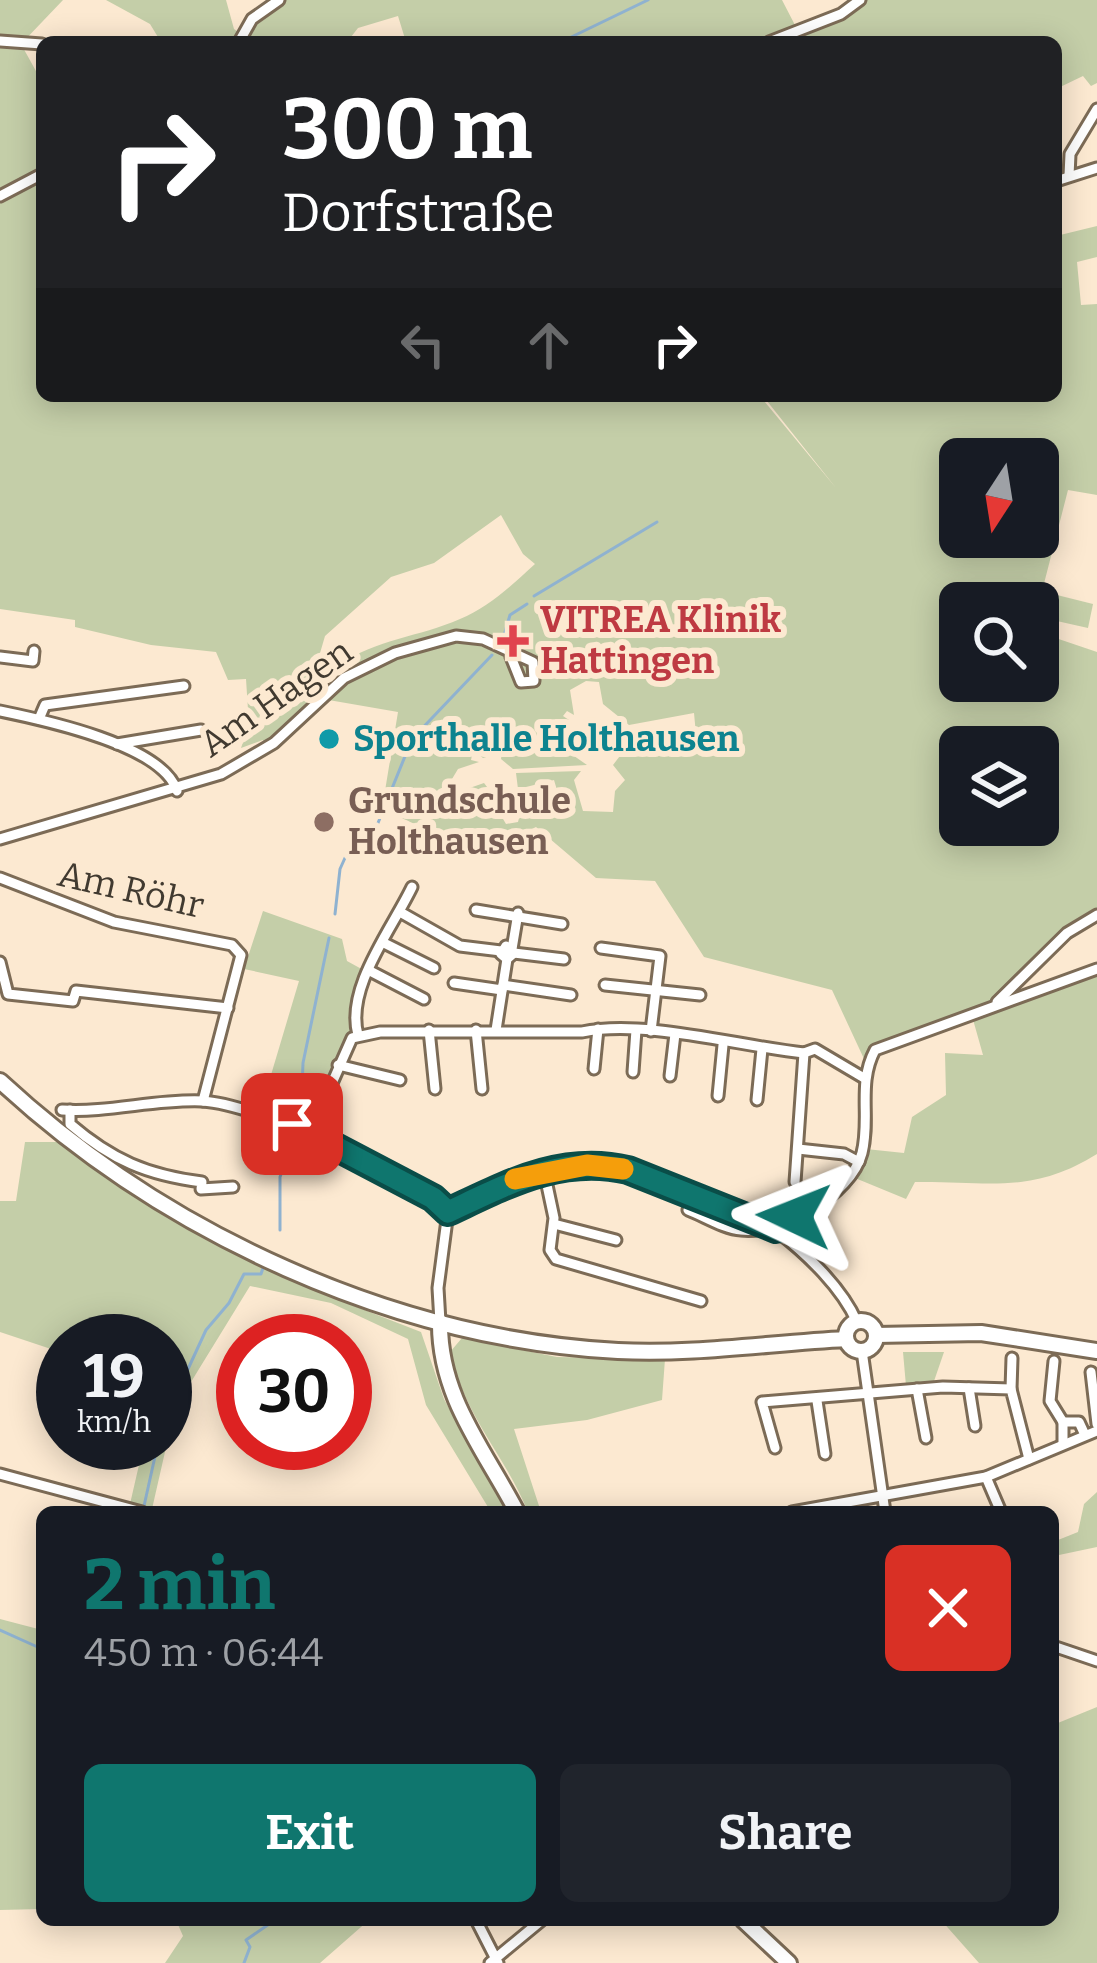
<!DOCTYPE html>
<meta charset="utf-8">
<style>
body{margin:0;font-family:Bitter,serif;background:#20242c;color:#f1f3f6;height:100vh;display:flex;flex-direction:column;font-size:45px;white-space:nowrap}
*{box-sizing:border-box;margin:0}
p{font-size:39px;color:#9ea1a6}
.icon{flex:none;width:66px;height:66px;fill:none;stroke:currentColor;stroke-width:2;stroke-linecap:round;stroke-linejoin:round}
.map{position:relative;flex:1;overflow:hidden}
.drawer{position:absolute;left:36px;top:1506px;width:1023px;height:420px;display:flex;flex-direction:column;background:#171b24;border-radius:18px;box-shadow:0 6px 30px #0003}
.drawer>*{flex:none}
.hud{position:absolute;left:36px;top:36px;width:1026px;height:366px;border-radius:18px;box-shadow:0 6px 30px #0003;background:#202124;color:#fff;overflow:hidden}
.needle{width:78px;rotate:192deg}
.fabs{position:absolute;left:939px;top:438px;display:grid;gap:24px}
.fabs a{display:grid;place-items:center;width:120px;height:120px;border-radius:18px;background:#171b24;box-shadow:0 6px 30px #0003;font-size:60px}
.speed{position:absolute;left:36px;top:1314px;display:flex;gap:24px;font-size:60px;font-weight:700;text-align:center}
.speed>*{display:grid;place-content:center;width:156px;height:156px;border-radius:50%;background:#171b24;box-shadow:0 6px 30px #0003;line-height:1}
.speed small{font-size:30px;font-weight:400}
.speed .limit{border:18px solid #d22;background:#fff;color:#111}
.pin{position:absolute;display:grid;place-items:center;width:102px;height:102px;color:#fff;margin:-51px;border-radius:24px;box-shadow:0 6px 18px #0006}
.me{position:absolute;width:132px;margin:-66px;rotate:272deg;stroke-linejoin:round;filter:drop-shadow(0 0 9px #0008)}
.turn{display:flex;align-items:center;gap:42px;height:252px;padding:0 48px;font-size:54px}
.turn .icon{width:156px;height:156px;stroke-width:2.5}
.turn b{display:block;font-size:84px;line-height:102px}
.lanes{display:flex;align-items:center;height:114px;padding:0 48px;background:#0003;justify-content:center;gap:60px;direction:ltr}
.lanes .off{opacity:.35}
.round{display:grid;place-items:center;flex:none;width:126px;height:126px;border-radius:18px;background:#20242c}
.summary{display:flex;align-items:center;justify-content:space-between;height:204px;padding:0 48px}
h1{font-size:72px;font-weight:700;line-height:90px;color:#0f766e}
.action{display:flex;gap:24px;margin-top:auto;padding:24px 48px}
.action a{flex:1;height:138px;border-radius:18px;background:#0f766e;color:#fff;font-size:48px;font-weight:700;line-height:138px;text-align:center}
.action a+a{background:#20242c;color:#f1f3f6}
.map>svg:first-child{display:block}
.green{fill:#c4cea8;fill-rule:evenodd}
.lines{fill:none;stroke-linecap:round;stroke-linejoin:round}
.stream{stroke:#8fb2d0;stroke-width:3}
.street-casing{stroke:#7c6b56;stroke-width:15}
.secondary-casing{stroke:#7c6b56;stroke-width:20}
.street{stroke:#fff;stroke-width:9}
.secondary{stroke:#fff;stroke-width:14}
.route-casing{stroke:#0a4d48;stroke-width:30}
.route{stroke:#0f766e;stroke-width:21}
.slow{stroke:#f59e0b;stroke-width:21}
.health-dot{fill:#e0444e;stroke:#fce9d1;stroke-width:4.5}
.culture-dot{fill:#0f9aa8;stroke:#fce9d1;stroke-width:4.5}
.education-dot{fill:#8d6e63;stroke:#fce9d1;stroke-width:4.5}
.labels{text-anchor:middle;dominant-baseline:central;stroke-width:12;stroke-linejoin:round;paint-order:stroke}
.health-label{font-size:36px;font-weight:bold;fill:#be3a42;stroke:#fce9d1;text-anchor:start}
.street-label{font-size:36px;fill:#413a30;stroke:#fce9d1}
.culture-label{font-size:36px;font-weight:bold;fill:#0d838f;stroke:#fce9d1;text-anchor:start}
.education-label{font-size:36px;font-weight:bold;fill:#785e54;stroke:#fce9d1;text-anchor:start}
</style>
<div class="map">
<svg width="1097" height="1963" viewBox="0 0 1097 1963">
<rect width="100%" height="100%" fill="#fce9d1"/>
<g class="green">
<path d="M0,0H63L21,44L42,82V169L0,192Z"/>
<path d="M106,0H226L234,29L241,34L238,42H161L150,24Z"/>
<path d="M282,0H782L797,29L766,42H406L398,16L358,28L347,42H241L254,20Z"/>
<path d="M862,0H1097V83L1091,86L1083,76L1056,89V42H780Z"/>
<path d="M42,175V396H760L836,488L763,396H1056V236L1097,226V257L1077,262L1081,305L1097,304V495L1068,490L1038,607V603H960V681H1038V632L1097,652V916C1044,940 1031,979 989,1003C955,1023 885,1031 865,1061L832,990L704,957L655,881L596,878L536,827L480,854L382,809L398,712L317,698L283,734L264,745L263,740L241,748L249,725L246,679L228,680L216,652L151,645L75,627V620L0,609V198ZM960,459H1038V537H960ZM501,515L523,554L535,564C512,585 489,607 460,619C419,637 377,639 338,665L318,660L325,636L391,577L434,563ZM586,681L599,682L603,704L629,725L694,713L697,745L628,755L626,748L613,765L625,780L615,791L613,812L583,811L574,780L581,771L516,773L518,789L554,780L560,800L530,808L523,803L518,822L506,824L496,807L504,795L494,796L484,783L461,791L458,784H449L458,769L479,762L471,760L473,750L483,758L502,752L501,759L513,769L587,765L567,751L542,752L539,729L569,720L563,716L567,711L574,715L570,690ZM960,747H1038V825H960Z"/>
<path d="M1045,592L1093,604L1088,628L1039,617Z"/>
<path d="M263,911L342,939L347,961L367,972L353,1006L352,1034L309,1124L279,1112L282,1101L265,1095L299,981L244,969Z"/>
<path d="M1097,971V1154C1031,1195 988,1181 915,1182L906,1199L855,1178L866,1149L904,1153L912,1117L946,1095L945,1053L983,1055L972,1016Z"/>
<path d="M25,1142H64L201,1233L326,1295L421,1332L444,1399L506,1512H491L426,1405L408,1339L331,1303L250,1286L175,1408L152,1509L130,1504L144,1443H165V1341H63V1353L0,1332V1201H16Z"/>
<path d="M462,1338L557,1357L665,1359L662,1400L587,1420L514,1429L541,1512H528C504,1453 467,1421 450,1352Z"/>
<path d="M903,1352H944L933,1384L906,1386Z"/>
<path d="M1097,1492V1547L1059,1555L1053,1542L1078,1532L1084,1504Z"/>
<path d="M0,1619L42,1630V1909L0,1910Z"/>
<path d="M1097,1707V1963H979L941,1920H1053V1725Z"/>
<path d="M176,1920H369L320,1963H165L183,1936Z"/>
</g>
<g class="lines">
<g class="stream">
<path d="M561,42L648,0"/>
<path d="M534,596L657,522"/>
<path d="M503,639L510,615L527,604"/>
<path d="M335,914L340,869L349,849L378,823L412,739L492,655"/>
<path d="M301,1115L303,1063L329,938"/>
<path d="M280,1230V1177L294,1137"/>
<path d="M165,1419L206,1330L229,1303L244,1274H261L263,1268"/>
<path d="M144,1506L158,1443"/>
<path d="M0,1630L42,1649"/>
<path d="M244,1963L250,1947L246,1940L275,1920"/>
</g>
<defs>
<g id="street">
<path d="M0,41L42,44"/>
<path d="M239,42L252,19L279,0"/>
<path d="M769,42L841,14L860,0"/>
<path d="M1069,176L1070,154L1097,109"/>
<path d="M1056,181L1097,168"/>
<path d="M0,196L42,174"/>
<path d="M0,657L33,661L34,651"/>
<path d="M0,711C44,720 163,745 177,791"/>
<path d="M39,719L45,705L184,686"/>
<path d="M117,744L201,730"/>
<path d="M0,839L221,774L274,743L344,678L395,653L456,636L483,639L533,662L534,681L521,682L511,657"/>
<path d="M0,878L114,922L232,945L241,955L203,1101"/>
<path d="M476,910L562,924"/>
<path d="M400,912L460,946L501,951"/>
<path d="M384,943L434,968"/>
<path d="M601,948L660,956L651,1031"/>
<path d="M512,949L518,913"/>
<path d="M514,953L564,959"/>
<path d="M0,962L8,994L73,1001L76,991L228,1008"/>
<path d="M370,971L424,999"/>
<path d="M454,983L502,990"/>
<path d="M503,985L571,995"/>
<path d="M605,985L700,995"/>
<path d="M997,1002L1067,933L1097,915"/>
<path d="M429,1030L435,1089"/>
<path d="M476,1030L482,1089"/>
<path d="M496,1030L507,959L514,953L506,946L501,954L507,959"/>
<path d="M358,1035C345,988 392,929 412,887"/>
<path d="M338,1065L400,1080"/>
<path d="M594,1069L598,1029"/>
<path d="M633,1072L636,1030"/>
<path d="M670,1076L675,1034"/>
<path d="M718,1096L723,1045"/>
<path d="M757,1100L762,1049"/>
<path d="M62,1110C109,1113 155,1099 202,1101C258,1104 408,1174 448,1212"/>
<path d="M70,1110V1124C112,1160 147,1175 202,1182L201,1189L233,1187"/>
<path d="M310,1133L352,1038L380,1032H582C644,1019 738,1046 804,1053L815,1049L864,1078"/>
<path d="M798,1149L844,1154L859,1162"/>
<path d="M544,1171L554,1218L550,1250L556,1259L701,1301"/>
<path d="M795,1182L804,1053"/>
<path d="M688,1210C704,1216 724,1229 741,1230C781,1235 851,1195 862,1153C871,1118 857,1084 875,1050L1097,969"/>
<path d="M448,1212C495,1190 534,1169 587,1165C622,1163 750,1210 778,1232C807,1254 842,1288 857,1322"/>
<path d="M554,1224L616,1240"/>
<path d="M440,1322L438,1288L448,1212"/>
<path d="M862,1351L885,1512"/>
<path d="M1054,1361L1050,1401L1063,1422"/>
<path d="M1091,1372L1097,1424"/>
<path d="M969,1388L975,1426"/>
<path d="M917,1389L926,1438"/>
<path d="M1011,1389L1012,1358"/>
<path d="M817,1401L825,1454"/>
<path d="M1063,1443V1422H1079L1085,1435"/>
<path d="M775,1448L762,1402L943,1387L1011,1389L1029,1459"/>
<path d="M0,1474L142,1512"/>
<path d="M986,1477L1001,1512"/>
<path d="M792,1512L986,1477L1097,1431"/>
<path d="M1053,1646L1097,1661"/>
<path d="M476,1920L498,1963"/>
<path d="M490,1963L542,1920"/>
</g>
<g id="secondary">
<path d="M0,1081C164,1233 393,1339 618,1351C693,1355 770,1343 846,1339"/>
<circle cx="861" cy="1336" r="15"/>
<path d="M440,1322C439,1396 484,1449 517,1512"/>
<path d="M876,1335L981,1333L1097,1351"/>
<path d="M743,1920L789,1963"/>
</g>
</defs>
<use href="#street" class="street-casing"/>
<use href="#secondary" class="secondary-casing"/>
<use href="#street" class="street"/>
<use href="#secondary" class="secondary"/>
</g>
<g class="lines">
<defs>
<path id="route" d="M292,1124L433,1198L448,1212C506,1185 561,1154 628,1170L776,1229L794,1216"/>
</defs>
<use href="#route" class="route-casing"/>
<use href="#route" class="route"/>
<path class="slow" d="M515,1179L587,1165L623,1169"/>
</g>
<path class="health-dot" d="M507 623h12v12h12v12h-12v12h-12v-12h-12v-12h12z"/>
<circle class="culture-dot" cx="329" cy="739" r="12"/>
<circle class="education-dot" cx="324" cy="822" r="12"/>
<g class="labels">
<g class="health-label">
<text x="540" y="620">VITREA Klinik<tspan x="540" dy="41">Hattingen</tspan></text>
</g>
<g class="street-label">
<text transform="translate(276 698) rotate(-35)">Am Hagen</text>
<text transform="translate(131 890) rotate(13)">Am Röhr</text>
</g>
<g class="culture-label">
<text x="353" y="739">Sporthalle Holthausen</text>
</g>
<g class="education-label">
<text x="348" y="801">Grundschule<tspan x="348" dy="41">Holthausen</tspan></text>
</g>
</g>
</svg>
<div class="fabs">
<a><svg class="needle" viewBox="-14 -14 28 28"><path d="M0-13l5 13h-10z" fill="#e53935"/><path d="M0 13l5-13h-10z" fill="#9ea1a6"/></svg></a>
<a><svg class="icon" aria-label="search" viewBox="0 0 24 24"><circle cx="10" cy="10" r="6"/><path d="M15 15l6 6"/></svg></a>
<a><svg class="icon" aria-label="layers" viewBox="0 0 24 24"><path d="M12 4l9 5-9 5-9-5zM3 14l9 5 9-5"/></svg></a>
</div>
<div class="speed"><div>19<small>km/h</small></div><div class="limit">30</div></div>
<div class="pin" style="left:292px;top:1124px;background:#d93025"><svg class="icon" aria-label="arrive" viewBox="0 0 24 24"><path d="M6 21V4h12l-3 4 3 4H6"/></svg></div>
<svg class="me" style="left:794px;top:1216px" viewBox="-20 -20 40 40"><path d="M0-17L14 15 0 8-14 15z" fill="#0f766e" stroke="#fff" stroke-width="4"/></svg>
<div class="hud">
<div class="turn"><svg class="icon" aria-label="right" viewBox="0 0 24 24"><path d="M7 20v-9h11M14 6l5 5-5 5"/></svg><div><b>300 m</b>Dorfstraße</div></div>
<div class="lanes"><svg class="icon off" aria-label="left" viewBox="0 0 24 24"><path d="M17 20v-9H6M10 6l-5 5 5 5"/></svg><svg class="icon off" aria-label="ahead" viewBox="0 0 24 24"><path d="M12 20V5M6 11l6-6 6 6"/></svg><svg class="icon" aria-label="right" viewBox="0 0 24 24"><path d="M7 20v-9h11M14 6l5 5-5 5"/></svg></div>
</div>
<section class="drawer">
<div class="summary"><div><h1>2 min</h1><p>450 m · 06:44</p></div><a class="round" style="background:#d93025;color:#fff"><svg class="icon" aria-label="close" viewBox="0 0 24 24"><path d="M6 6l12 12M18 6L6 18"/></svg></a></div>
<div class="action"><a>Exit</a><a>Share</a></div>
</section>
</div>
